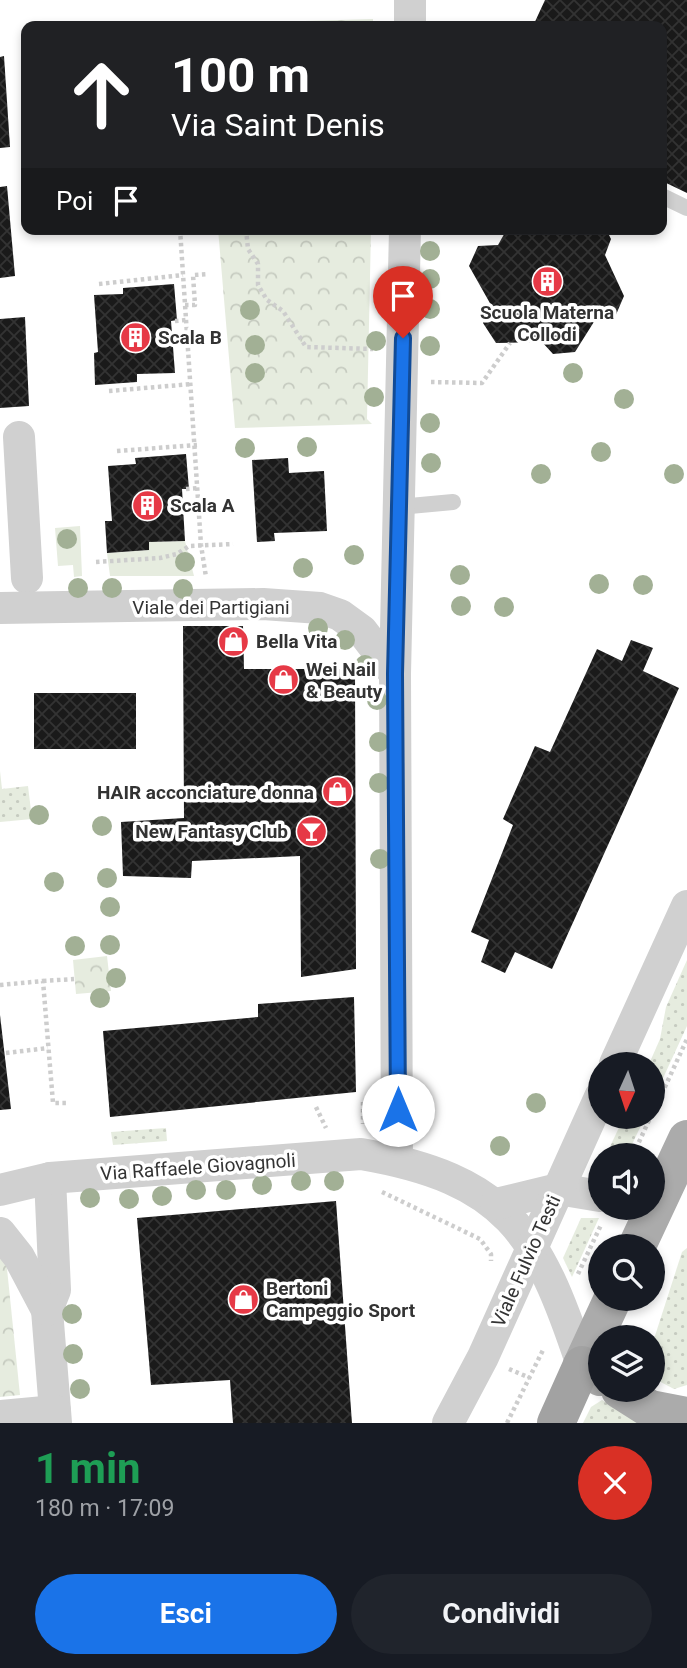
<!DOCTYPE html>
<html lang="it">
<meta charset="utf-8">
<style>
body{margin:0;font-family:Roboto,sans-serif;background:#20242c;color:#f1f3f6;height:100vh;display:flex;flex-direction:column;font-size:26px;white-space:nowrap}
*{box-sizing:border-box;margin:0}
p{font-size:23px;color:#9ea1a6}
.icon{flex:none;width:38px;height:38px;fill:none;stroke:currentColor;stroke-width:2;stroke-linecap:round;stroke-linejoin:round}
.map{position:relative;height:1423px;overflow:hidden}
.details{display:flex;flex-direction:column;background:#171b24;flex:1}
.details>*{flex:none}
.top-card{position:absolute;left:21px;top:21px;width:646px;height:214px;border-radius:14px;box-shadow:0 4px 10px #0003;background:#202124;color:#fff;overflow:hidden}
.needle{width:46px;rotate:183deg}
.buttons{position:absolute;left:588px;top:1052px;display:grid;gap:14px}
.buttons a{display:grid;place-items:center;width:77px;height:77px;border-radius:50%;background:#171b24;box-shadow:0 4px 10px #0003;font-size:35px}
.pin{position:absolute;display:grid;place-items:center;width:60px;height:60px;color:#fff;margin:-72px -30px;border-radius:50% 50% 50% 0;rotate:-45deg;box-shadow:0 0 7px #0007}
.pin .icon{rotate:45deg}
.me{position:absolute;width:77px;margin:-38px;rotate:0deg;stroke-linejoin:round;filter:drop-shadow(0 0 5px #0008)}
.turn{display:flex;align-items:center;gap:24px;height:147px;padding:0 35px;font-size:32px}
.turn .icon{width:91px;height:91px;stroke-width:2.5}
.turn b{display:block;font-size:49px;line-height:60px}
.then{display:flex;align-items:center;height:66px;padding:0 35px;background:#0003;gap:14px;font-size:26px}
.round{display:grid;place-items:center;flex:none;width:74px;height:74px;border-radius:37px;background:#20242c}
.headline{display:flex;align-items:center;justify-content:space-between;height:119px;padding:0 35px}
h1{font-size:42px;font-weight:700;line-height:52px;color:#1e9e55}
.action{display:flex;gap:14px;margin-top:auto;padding:14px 35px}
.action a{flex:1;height:80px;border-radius:42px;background:#1a73e8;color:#fff;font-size:28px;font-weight:700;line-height:80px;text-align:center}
.action a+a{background:#20242c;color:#f1f3f6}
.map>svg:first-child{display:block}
.grass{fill:url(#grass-dots)}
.park{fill:url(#park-crowns)}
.garden{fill:#e6ecdf}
.building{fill:url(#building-cross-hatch)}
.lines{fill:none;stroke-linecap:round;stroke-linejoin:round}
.path{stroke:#cdcdcd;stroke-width:4.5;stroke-dasharray:3.5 3.5;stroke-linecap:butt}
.service{stroke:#d0d0d0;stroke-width:16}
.minor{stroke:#d0d0d0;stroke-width:32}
.primary{stroke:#ababab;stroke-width:38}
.trunk{stroke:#a2a2a2;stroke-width:38}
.tree{fill:#a2b095}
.route-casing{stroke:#114b97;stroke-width:18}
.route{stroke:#1a73e8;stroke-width:12}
.labels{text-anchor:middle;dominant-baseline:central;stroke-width:7;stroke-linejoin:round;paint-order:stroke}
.poi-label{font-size:19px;font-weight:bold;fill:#333;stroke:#fff;text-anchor:start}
.street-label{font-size:19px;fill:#333;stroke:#fff}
</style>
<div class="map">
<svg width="687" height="1423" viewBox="0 0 687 1423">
<defs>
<pattern id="grass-dots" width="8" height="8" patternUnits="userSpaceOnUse" patternTransform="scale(1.75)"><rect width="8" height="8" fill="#e6ecdf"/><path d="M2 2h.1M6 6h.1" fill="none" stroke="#c6cbc0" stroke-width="1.8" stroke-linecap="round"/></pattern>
<pattern id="park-crowns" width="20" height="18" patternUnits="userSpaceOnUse" patternTransform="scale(1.75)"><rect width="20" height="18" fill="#e6ecdf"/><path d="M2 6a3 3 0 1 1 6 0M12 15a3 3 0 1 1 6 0" fill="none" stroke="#c6cbc0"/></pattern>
<pattern id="building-cross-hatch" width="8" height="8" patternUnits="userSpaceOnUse" patternTransform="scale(1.75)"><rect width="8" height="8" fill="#1a1a1a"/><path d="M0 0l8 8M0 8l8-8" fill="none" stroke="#333"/></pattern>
</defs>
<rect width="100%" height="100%" fill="#fff"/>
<g class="grass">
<path d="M0,771L2,789L28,786L32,819L0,822Z"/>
<path d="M687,960V1026L653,1100V1064H649L660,1039L666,1007Z"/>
<path d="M624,1117H645L627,1155H606Z"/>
<path d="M166,1128L167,1141L113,1145L111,1132Z"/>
<path d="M581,1218H599L572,1277L563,1258Z"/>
<path d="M687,1248V1385L674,1389L653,1378V1342L682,1252Z"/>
<path d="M602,1400L640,1423H583L591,1407Z"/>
</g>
<g class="park">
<path d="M373,19V26L203,24Z"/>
<path d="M218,229L371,230L367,419L372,424L235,428Z"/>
<path d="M107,956L111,991L76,994L73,960Z"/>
<path d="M0,1250L6,1259L20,1395L0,1397Z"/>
</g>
<g class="garden">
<path d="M80,526L82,576L74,577L73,565L58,566L55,528Z"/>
<path d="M185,541L194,576H110L107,553L149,550V542Z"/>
</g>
<g class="building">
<path d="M545,0H687V193L662,181V26H533Z"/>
<path d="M4,56L10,147L0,148V57Z"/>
<path d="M7,186L15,276L0,278V187Z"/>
<path d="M507,229H606L611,239L605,255L624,296L615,317H597L575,352L553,354L542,342L496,343L483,323L491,305L469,266L478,246L498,245Z"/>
<path d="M174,284L177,320L171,321L175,373L137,374V382L95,385L94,353L98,352L94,295L123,294V288Z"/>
<path d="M25,317L29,406L0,408V319Z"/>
<path d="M186,454L189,489H182L185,541L149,542V550L107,553L105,521H112L108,466L136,464L135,458Z"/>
<path d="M288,458L289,473L324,471L327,531L274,533L275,541L257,542L252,460Z"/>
<path d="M183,626H243L244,669H355L356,969L301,977L300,856L192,861L191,878L123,876L121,822L184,818Z"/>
<path d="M631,640L653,648L643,671L679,688L552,969L515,952L505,973L481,962L489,940L471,932L513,825L503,819L535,746L550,752L597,649L622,661Z"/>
<rect x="34" y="693" width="102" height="56"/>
<path d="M354,997L356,1092L110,1117L103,1031L258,1017V1004Z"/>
<path d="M0,1015L11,1109L0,1110Z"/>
<path d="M336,1201L352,1423H233L230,1380L151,1385L137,1218Z"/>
</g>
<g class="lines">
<g class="path">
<path d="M180,229L201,545L206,577"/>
<path d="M246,229L248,249L258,264V285L267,300L283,311L306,347L373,349"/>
<path d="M99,284L183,275"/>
<path d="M185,305H195L193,275L208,274"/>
<path d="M175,321L186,320"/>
<path d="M431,382L482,383L510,343"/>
<path d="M109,391L192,384"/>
<path d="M117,451L197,445"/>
<path d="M186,489L198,488"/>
<path d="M96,562L160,558L177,554L189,546L233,544"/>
<path d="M43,981L74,979"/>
<path d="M0,985L43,981L53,1103H66"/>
<path d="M6,1053L48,1048"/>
<path d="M363,1102V1124"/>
<path d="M316,1107L326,1128"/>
<path d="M653,1113L687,1039"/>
<path d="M633,1155L651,1116"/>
<path d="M382,1192L480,1239L491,1254V1261"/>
<path d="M578,1274L601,1225"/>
<path d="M509,1369L530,1378"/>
<path d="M507,1423L544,1348"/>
</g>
<g class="service">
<path d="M662,196L687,208"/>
<path d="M399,507L453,502"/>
</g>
<g class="minor">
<path d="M410,0V26"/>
<path d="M19,437L27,578"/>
<path d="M0,608L263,604L320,608L340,615L362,631L395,674"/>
<path d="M615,1064L687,906"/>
<path d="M397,1160L395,674L405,229"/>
<path d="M50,1178L55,1290L47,1310L56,1423"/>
<path d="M0,1190L50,1178L361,1154C507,1179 538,1232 582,1365"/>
<path d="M496,1204L558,1189L600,1196"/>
<path d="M0,1233L19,1257L47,1310"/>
<path d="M0,1416L55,1411"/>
<path d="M448,1423L483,1357L600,1097"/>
</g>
<g class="primary">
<path d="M637,1246L687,1139"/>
<path d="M600,1377L582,1365L613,1298"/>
<path d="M620,1390L650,1409L687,1416"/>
</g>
<path class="trunk" d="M556,1423L582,1365"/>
</g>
<g class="tree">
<circle cx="430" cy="251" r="10"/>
<circle cx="430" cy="279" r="10"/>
<circle cx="430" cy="309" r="10"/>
<circle cx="250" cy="310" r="10"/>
<circle cx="376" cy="341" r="10"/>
<circle cx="255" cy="345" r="10"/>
<circle cx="430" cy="346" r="10"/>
<circle cx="255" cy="373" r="10"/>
<circle cx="573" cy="373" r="10"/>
<circle cx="374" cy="397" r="10"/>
<circle cx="624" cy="399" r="10"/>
<circle cx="430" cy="423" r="10"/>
<circle cx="307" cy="447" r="10"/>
<circle cx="245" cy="448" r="10"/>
<circle cx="601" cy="452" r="10"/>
<circle cx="431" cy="463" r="10"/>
<circle cx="541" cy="474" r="10"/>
<circle cx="674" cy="474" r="10"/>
<circle cx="67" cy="539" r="10"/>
<circle cx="354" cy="555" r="10"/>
<circle cx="185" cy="562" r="10"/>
<circle cx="303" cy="568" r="10"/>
<circle cx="460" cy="575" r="10"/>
<circle cx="599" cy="584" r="10"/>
<circle cx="643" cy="585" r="10"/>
<circle cx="78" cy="588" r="10"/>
<circle cx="112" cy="588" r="10"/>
<circle cx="183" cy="589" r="10"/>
<circle cx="461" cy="606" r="10"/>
<circle cx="504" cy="607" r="10"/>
<circle cx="318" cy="628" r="10"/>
<circle cx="345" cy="640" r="10"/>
<circle cx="365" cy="665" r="10"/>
<circle cx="377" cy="700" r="10"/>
<circle cx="379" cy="742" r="10"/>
<circle cx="379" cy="783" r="10"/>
<circle cx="39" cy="815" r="10"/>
<circle cx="102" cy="826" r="10"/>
<circle cx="380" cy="859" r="10"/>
<circle cx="107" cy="878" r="10"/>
<circle cx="54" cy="882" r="10"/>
<circle cx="110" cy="907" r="10"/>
<circle cx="110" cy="945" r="10"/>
<circle cx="75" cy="946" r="10"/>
<circle cx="116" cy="978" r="10"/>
<circle cx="100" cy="998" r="10"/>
<circle cx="536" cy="1103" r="10"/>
<circle cx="500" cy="1146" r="10"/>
<circle cx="301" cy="1181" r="10"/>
<circle cx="334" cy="1181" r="10"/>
<circle cx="262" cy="1185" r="10"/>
<circle cx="196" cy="1190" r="10"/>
<circle cx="226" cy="1190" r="10"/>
<circle cx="162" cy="1196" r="10"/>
<circle cx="90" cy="1198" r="10"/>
<circle cx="129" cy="1199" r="10"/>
<circle cx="72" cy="1314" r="10"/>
<circle cx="73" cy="1354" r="10"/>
<circle cx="80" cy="1389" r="10"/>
</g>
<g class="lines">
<defs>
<path id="route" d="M398,1110L395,674L403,338"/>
</defs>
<use href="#route" class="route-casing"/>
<use href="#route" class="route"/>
</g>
<defs>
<symbol id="building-disc" viewBox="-11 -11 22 22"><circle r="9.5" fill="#e63946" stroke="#fff"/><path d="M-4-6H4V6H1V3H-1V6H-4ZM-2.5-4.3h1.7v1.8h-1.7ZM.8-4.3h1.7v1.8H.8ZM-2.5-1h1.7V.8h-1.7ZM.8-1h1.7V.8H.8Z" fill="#fff"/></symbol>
<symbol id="shop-disc" viewBox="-11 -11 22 22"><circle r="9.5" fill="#e63946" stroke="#fff"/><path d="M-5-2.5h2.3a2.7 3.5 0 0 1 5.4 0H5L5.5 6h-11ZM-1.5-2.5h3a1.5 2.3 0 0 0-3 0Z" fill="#fff"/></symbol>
<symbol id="bar-disc" viewBox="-11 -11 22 22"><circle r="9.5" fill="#e63946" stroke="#fff"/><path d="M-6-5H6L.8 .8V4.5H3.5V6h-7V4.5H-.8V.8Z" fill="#fff"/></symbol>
</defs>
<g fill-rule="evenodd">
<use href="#building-disc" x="530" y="264" width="35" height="35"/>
<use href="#building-disc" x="118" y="320" width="35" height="35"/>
<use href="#building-disc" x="130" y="488" width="35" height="35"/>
<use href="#shop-disc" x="216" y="624" width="35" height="35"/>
<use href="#shop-disc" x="266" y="662" width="35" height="35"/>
<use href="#shop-disc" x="320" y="774" width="35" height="35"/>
<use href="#bar-disc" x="294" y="814" width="35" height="35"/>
<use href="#shop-disc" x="226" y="1282" width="35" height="35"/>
</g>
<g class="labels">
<g class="poi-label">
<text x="547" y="312" text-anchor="middle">Scuola Materna<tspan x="547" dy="22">Collodi</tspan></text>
<text x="158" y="337">Scala B</text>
<text x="170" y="505">Scala A</text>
<text x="256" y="641">Bella Vita</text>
<text x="306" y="669">Wei Nail<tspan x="306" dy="22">&amp; Beauty</tspan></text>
<text x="314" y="792" text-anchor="end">HAIR acconciature donna</text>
<text x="288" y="831" text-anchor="end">New Fantasy Club</text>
<text x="266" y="1288">Bertoni<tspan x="266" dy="22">Campeggio Sport</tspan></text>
</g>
<g class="street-label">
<text x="211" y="607">Viale dei Partigiani</text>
<text transform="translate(198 1167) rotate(-4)">Via Raffaele Giovagnoli</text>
<text transform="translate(526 1261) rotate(-66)">Viale Fulvio Testi</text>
</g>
</g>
</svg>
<div class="buttons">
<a><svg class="needle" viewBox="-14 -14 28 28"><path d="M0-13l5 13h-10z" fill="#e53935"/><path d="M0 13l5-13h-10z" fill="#9ea1a6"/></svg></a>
<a><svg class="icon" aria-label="sound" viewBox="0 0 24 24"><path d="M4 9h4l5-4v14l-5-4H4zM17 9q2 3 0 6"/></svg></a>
<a><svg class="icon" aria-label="search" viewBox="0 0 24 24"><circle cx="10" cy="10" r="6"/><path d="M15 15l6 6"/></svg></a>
<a><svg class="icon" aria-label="layers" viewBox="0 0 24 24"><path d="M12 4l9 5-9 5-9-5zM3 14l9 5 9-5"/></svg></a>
</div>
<div class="pin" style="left:403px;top:338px;background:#d93025"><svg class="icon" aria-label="arrive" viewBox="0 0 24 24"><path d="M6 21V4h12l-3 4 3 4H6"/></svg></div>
<svg class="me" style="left:398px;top:1110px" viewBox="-20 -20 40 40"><circle r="19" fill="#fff"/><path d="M0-13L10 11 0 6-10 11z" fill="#1a73e8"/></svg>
<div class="top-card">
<div class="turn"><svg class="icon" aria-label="ahead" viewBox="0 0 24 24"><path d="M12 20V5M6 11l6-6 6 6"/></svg><div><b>100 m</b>Via Saint Denis</div></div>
<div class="then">Poi<svg class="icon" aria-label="arrive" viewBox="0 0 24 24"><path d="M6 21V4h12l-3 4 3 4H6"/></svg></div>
</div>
</div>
<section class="details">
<div class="headline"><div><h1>1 min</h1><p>180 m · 17:09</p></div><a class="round" style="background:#d93025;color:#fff"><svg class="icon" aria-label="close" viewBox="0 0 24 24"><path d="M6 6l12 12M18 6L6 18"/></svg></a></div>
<div class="action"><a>Esci</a><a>Condividi</a></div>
</section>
